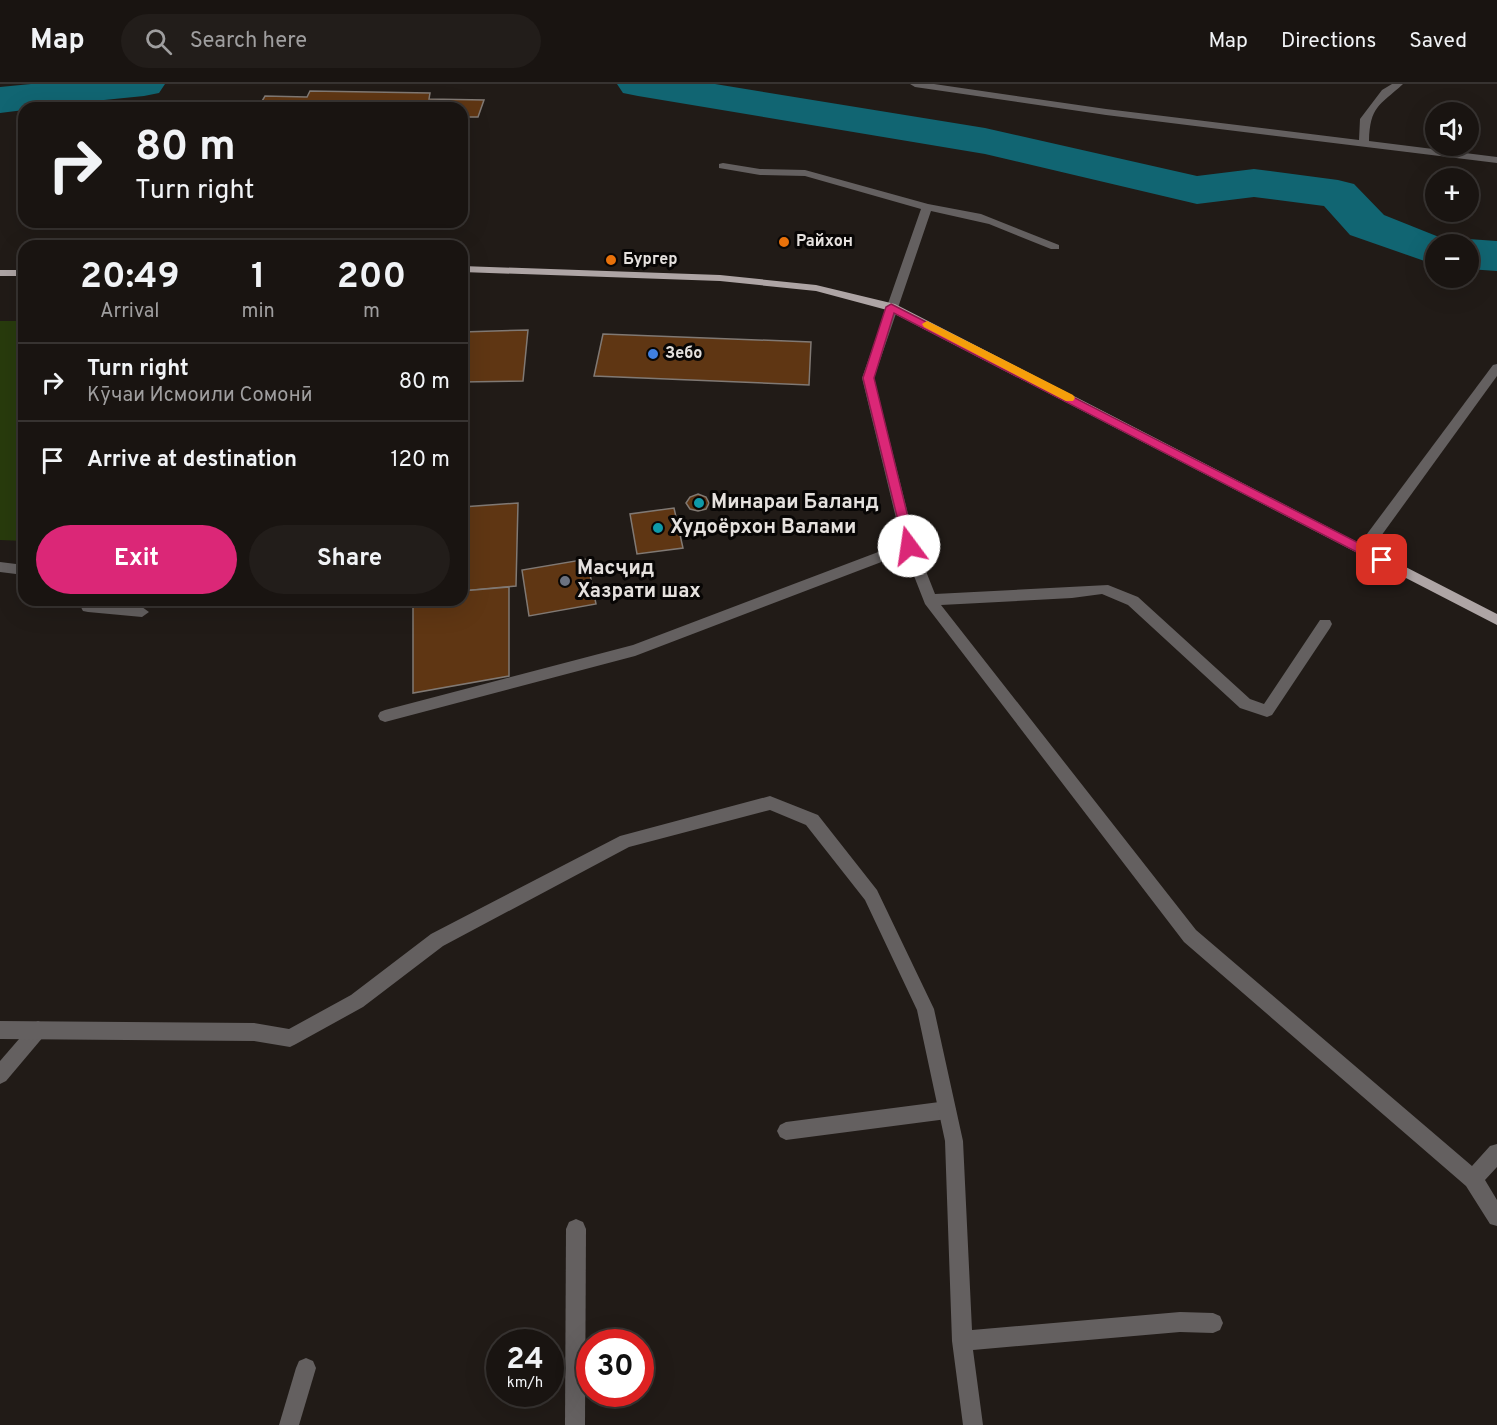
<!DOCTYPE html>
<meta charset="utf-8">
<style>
body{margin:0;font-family:Overpass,sans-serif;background:#221d1a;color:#f1f3f6;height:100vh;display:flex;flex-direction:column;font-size:22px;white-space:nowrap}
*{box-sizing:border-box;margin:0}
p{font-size:20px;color:#9f9e9f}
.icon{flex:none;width:33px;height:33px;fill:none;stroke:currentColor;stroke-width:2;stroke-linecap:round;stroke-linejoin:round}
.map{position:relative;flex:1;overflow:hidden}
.panel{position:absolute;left:18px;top:156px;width:450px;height:366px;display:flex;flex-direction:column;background:#191411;border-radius:18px;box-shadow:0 6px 24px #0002,0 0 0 2px #373331}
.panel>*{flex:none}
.top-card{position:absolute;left:18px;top:18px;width:450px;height:126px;border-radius:18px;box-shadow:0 6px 24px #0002,0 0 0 2px #373331;background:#191411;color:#f1f3f6;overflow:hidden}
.tools{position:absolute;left:1425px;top:18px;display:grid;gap:12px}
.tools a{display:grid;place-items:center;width:54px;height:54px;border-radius:50%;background:#191411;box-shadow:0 6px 24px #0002,0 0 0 2px #373331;font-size:30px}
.speed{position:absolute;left:486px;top:1245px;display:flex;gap:12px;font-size:30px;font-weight:700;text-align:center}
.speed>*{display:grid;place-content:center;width:78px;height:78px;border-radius:50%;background:#191411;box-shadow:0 6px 24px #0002,0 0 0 2px #373331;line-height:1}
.speed small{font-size:15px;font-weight:400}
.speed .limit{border:9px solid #d22;background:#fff;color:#111}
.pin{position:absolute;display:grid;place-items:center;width:51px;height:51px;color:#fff;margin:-26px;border-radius:12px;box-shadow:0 3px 9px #0006}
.me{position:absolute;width:66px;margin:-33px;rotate:346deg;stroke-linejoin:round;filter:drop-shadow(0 0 4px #0008)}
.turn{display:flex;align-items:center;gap:21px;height:126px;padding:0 18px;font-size:27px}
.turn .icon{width:78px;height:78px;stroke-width:2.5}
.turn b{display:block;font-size:42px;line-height:51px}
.eta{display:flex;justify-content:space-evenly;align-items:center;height:102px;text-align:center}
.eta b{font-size:36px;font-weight:700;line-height:42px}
.action{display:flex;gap:12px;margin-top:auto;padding:12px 18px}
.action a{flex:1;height:69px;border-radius:36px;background:#db2777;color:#fff;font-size:24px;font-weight:700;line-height:69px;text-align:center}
.action a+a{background:#221d1a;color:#f1f3f6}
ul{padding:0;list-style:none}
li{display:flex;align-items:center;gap:18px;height:78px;padding:0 18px;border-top:2px solid #373331}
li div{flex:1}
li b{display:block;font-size:22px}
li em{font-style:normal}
header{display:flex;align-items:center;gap:36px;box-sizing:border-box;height:84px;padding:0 30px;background:#191411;border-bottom:2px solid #373331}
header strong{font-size:28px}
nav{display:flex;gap:33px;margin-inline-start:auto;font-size:21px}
.search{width:420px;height:54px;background:#221d1a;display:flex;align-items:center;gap:15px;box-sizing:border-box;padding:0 21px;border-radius:33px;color:#9f9e9f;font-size:22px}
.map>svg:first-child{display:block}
.green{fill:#283b0d}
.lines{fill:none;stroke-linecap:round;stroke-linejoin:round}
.river{fill:#116572;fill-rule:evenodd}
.building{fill:#5f3613;stroke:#807974;stroke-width:1.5}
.lane{fill:#646060;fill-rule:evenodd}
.street{fill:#646060;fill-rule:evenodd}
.primary{fill:#aea5a5;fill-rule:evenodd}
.route{fill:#db2777;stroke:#8e194d;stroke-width:1.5}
.slow{fill:#f59e0b}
.food-dot{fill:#e8710a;stroke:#080605;stroke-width:2}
.shop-dot{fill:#3f7fe0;stroke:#080605;stroke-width:2}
.culture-dot{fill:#0f9aa8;stroke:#080605;stroke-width:2}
.worship-dot{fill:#6b7280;stroke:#080605;stroke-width:2}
.labels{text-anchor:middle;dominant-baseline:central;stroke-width:6;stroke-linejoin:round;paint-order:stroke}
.far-poi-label{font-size:16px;font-weight:bold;fill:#e5e1de;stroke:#080605;text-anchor:start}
.poi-label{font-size:20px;font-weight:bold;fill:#e5e1de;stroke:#080605;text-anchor:start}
</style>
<header>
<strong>Map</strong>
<div class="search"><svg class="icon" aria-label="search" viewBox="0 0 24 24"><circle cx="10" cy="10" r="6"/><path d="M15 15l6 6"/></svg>Search here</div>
<nav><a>Map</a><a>Directions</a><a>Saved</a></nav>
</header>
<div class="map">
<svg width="1497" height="1341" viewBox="0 0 1497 1341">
<rect width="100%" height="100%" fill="#211b17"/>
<path class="green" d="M0,237H24V457L0,456Z"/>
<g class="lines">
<g class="river">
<path d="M31,0H165L159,9L144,12L24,24V26L0,29V3Z"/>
<path d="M617,0H715L985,44L1197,92L1254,85L1338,96L1354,100L1384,131L1454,159L1468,155L1497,157V187L1468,185V160H1436V181L1350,151L1324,122L1254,113L1197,120L985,70L638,12L623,9Z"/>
</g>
</g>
<g class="building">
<path d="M310,7L430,9L429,15L484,16L478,33H462V24H258L265,12L307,13Z"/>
<path d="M528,246L523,297L462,298V248Z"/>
<path d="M603,250L811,258L809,301L594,292Z"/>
<path d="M698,410L706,413L709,419L706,425L698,427L690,425L686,419L690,413Z"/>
<path d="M518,419L516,502L462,507V423Z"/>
<path d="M674,424L683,464L637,470L630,430Z"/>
<path d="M587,475L596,520L529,532L522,486Z"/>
<path d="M509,503V592L413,609V516H462V507Z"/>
</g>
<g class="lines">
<g class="lane">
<path d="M0,478L24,481V491L0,488Z"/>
<path d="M77,516L142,523L149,528L142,533L88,528L83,527Z"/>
<path d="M38,937L44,940L47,946L44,952L6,997L0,1000V977L32,940Z"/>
<path d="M947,1017L953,1020L956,1026L953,1032L947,1035L786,1056L780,1053L777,1047L780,1041L786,1038Z"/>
</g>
<g class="street">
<path d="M910,0H934L1106,25L1359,56L1360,35L1382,6L1392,0H1403C1379,22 1370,22 1369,57L1497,73V79L1106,31L915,3Z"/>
<path d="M723,79L760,85L805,86L928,120L981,130L1059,161V165H1051L989,140L931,127L874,294L916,462L935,510L1108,501L1138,513L1250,615L1264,620L1320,536H1330L1332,540L1330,544L1272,631L1267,633L1240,624L1128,521L1102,510L1072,514L941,521L1196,846L1472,1082L1490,1062L1497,1060V1083L1485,1096L1497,1116V1142L1490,1140L1466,1102L1184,858L925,520L905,469L635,572L385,638L380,636L378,632L380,628L385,626L633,561L902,459L862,294L921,125L805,92L760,91L719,84V80Z"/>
<path d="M1497,280V292L1368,470H1358L1356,466L1358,462L1493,281Z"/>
<path d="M770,712L818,731L877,806L934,925L963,1057L972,1246L1180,1228L1213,1229L1220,1232L1223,1239L1220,1246L1213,1249L1180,1248L973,1266L983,1341H963L952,1257L945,1057L917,926L865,816L806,741L770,726L629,763L443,862L363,923L296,960L290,963L254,957L0,955V937L254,939L289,945L351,911L431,850L620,752Z"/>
<path d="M576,1135L583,1138L586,1145L585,1341H565L566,1145L569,1138Z"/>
<path d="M306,1274L313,1277L316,1284L299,1341H279L296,1284L299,1277Z"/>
</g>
<g class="primary">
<path d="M462,182L720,191L816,201L895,220L1497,530V541L887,226L816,207L720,197L462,188Z"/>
<rect x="0" y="186" width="24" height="6"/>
</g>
</g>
<path class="route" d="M891,220L1386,473L1388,476L1386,479H1378L894,229L874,294L915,462L909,467L905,465L863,294L886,223Z"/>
<path class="slow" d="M927,237L1073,311L1075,314L1073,317H1066L924,243L922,240Z"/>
<g class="food-dot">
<circle cx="784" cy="158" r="6"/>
<circle cx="611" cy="176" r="6"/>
</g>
<circle class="shop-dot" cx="653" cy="270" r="6"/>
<g class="culture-dot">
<circle cx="699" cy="419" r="6"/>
<circle cx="658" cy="444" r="6"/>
</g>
<circle class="worship-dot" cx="565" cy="497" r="6"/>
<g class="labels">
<g class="far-poi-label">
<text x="796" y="158">Райхон</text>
<text x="623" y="176">Бургер</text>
<text x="665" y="270">Зебо</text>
</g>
<g class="poi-label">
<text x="711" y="419">Минараи Баланд</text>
<text x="670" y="444">Худоёрхон Валами</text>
<text x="577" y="485">Масҷид<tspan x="577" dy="23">Хазрати шах</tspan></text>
</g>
</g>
</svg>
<div class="tools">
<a><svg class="icon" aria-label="sound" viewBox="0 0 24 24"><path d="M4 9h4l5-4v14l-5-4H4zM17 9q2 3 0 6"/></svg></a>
<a>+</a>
<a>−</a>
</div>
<div class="speed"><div>24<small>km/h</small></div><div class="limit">30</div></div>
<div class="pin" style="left:1382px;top:476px;background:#d93025"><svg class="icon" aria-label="arrive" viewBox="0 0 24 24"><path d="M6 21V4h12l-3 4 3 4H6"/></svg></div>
<svg class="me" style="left:909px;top:462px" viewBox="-20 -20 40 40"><circle r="19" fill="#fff"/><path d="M0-13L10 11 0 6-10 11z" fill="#db2777"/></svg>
<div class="top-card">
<div class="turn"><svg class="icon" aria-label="right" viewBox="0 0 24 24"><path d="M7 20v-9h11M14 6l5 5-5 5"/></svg><div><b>80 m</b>Turn right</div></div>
</div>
<section class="panel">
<div class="eta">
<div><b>20:49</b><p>Arrival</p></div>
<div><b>1</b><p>min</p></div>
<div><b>200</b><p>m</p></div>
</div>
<ul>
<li><svg class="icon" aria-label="right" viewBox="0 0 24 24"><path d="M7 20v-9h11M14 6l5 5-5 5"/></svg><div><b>Turn right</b><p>Кӯчаи Исмоили Сомонӣ</p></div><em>80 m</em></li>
<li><svg class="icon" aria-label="arrive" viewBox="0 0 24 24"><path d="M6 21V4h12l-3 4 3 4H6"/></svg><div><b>Arrive at destination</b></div><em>120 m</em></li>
</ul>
<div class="action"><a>Exit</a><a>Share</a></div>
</section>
</div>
